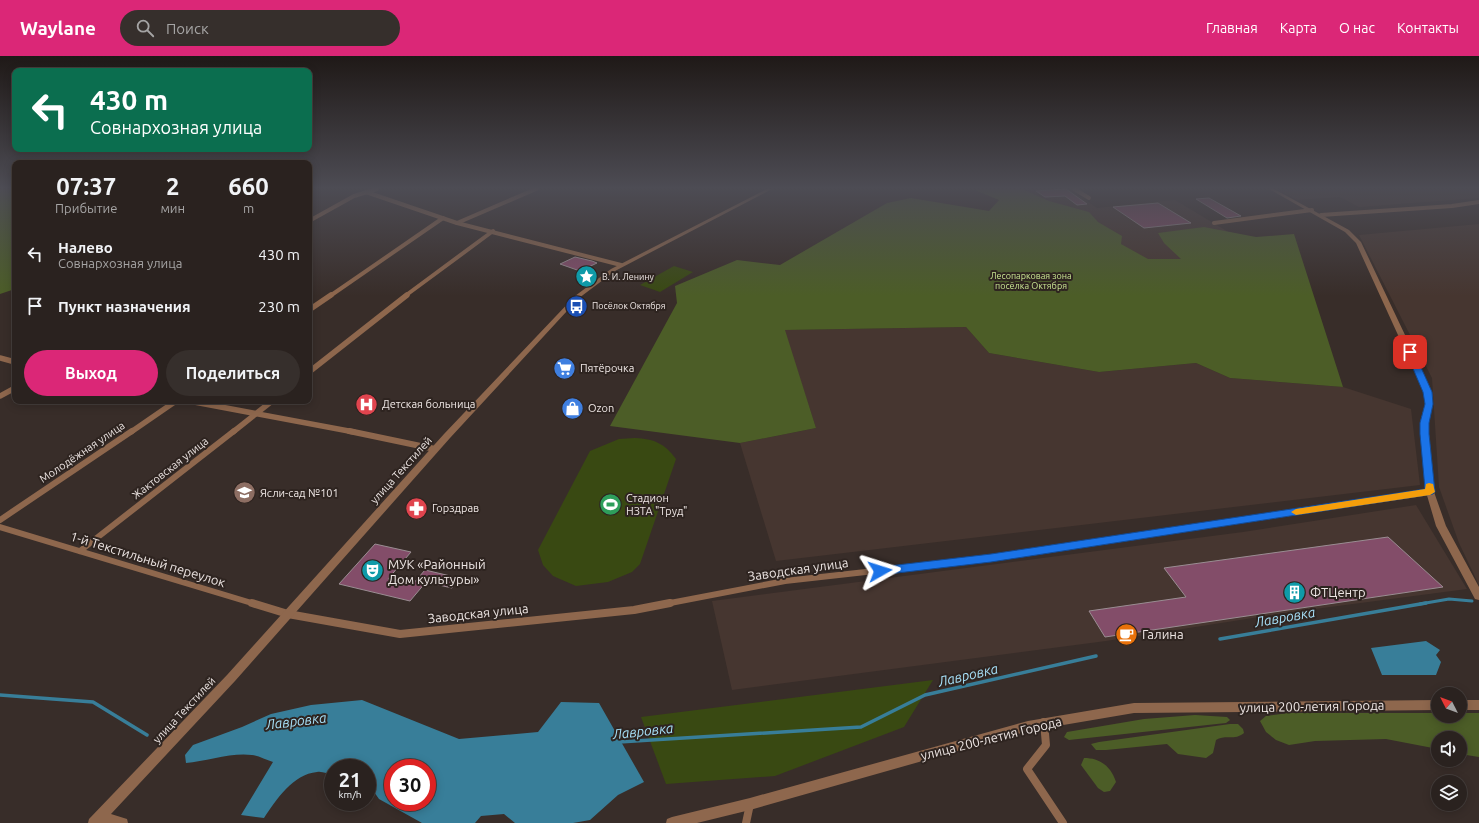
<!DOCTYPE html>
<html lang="ru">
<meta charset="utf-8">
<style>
body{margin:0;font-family:Ubuntu,sans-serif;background:#362f2c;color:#f1f3f6;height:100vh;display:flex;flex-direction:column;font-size:15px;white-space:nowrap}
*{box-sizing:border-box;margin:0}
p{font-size:13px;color:#a5a4a4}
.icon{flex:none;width:22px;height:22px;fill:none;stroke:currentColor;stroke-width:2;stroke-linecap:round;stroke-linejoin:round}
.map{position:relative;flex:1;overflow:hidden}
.drawer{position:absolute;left:12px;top:104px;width:300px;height:244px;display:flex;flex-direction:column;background:#2a221f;border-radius:8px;box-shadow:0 2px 10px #0003,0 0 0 1px #463f3d}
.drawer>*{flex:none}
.top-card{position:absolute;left:12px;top:12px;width:300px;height:84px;border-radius:8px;box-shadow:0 2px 10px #0003,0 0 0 1px #463f3d;background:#0b6e4f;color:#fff;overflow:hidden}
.needle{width:26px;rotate:312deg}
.buttons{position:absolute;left:1431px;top:631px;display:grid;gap:8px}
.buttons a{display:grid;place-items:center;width:36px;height:36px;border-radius:50%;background:#2a221f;box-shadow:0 2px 10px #0003,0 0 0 1px #463f3d;font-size:20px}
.speed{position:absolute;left:324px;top:703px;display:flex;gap:8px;font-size:20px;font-weight:700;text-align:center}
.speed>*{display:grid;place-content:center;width:52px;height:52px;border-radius:50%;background:#2a221f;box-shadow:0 2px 10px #0003,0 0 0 1px #463f3d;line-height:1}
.speed small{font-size:10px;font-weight:400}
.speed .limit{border:6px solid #d22;background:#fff;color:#111}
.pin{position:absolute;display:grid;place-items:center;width:34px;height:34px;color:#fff;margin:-17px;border-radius:8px;box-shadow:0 2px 6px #0006}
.me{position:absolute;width:44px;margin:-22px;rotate:84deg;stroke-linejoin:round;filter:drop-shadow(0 0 3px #0008)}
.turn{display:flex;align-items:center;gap:14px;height:84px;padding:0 12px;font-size:18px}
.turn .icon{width:52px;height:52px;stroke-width:2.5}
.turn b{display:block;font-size:28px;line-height:34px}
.eta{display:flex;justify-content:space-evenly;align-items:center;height:68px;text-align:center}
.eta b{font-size:24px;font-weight:700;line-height:28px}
.action{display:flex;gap:8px;margin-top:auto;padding:8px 12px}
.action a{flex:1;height:46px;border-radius:24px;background:#db2777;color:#fff;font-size:16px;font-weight:700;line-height:46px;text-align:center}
.action a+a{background:#362f2c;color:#f1f3f6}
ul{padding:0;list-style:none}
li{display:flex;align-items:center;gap:12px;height:52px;padding:0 12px}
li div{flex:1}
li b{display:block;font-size:15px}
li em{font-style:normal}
header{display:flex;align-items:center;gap:24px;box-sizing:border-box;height:56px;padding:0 20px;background:#db2777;color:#fff}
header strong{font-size:19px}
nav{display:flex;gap:22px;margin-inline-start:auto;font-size:14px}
.search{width:280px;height:36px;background:#362f2c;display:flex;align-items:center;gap:10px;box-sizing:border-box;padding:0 14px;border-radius:22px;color:#a5a4a4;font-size:15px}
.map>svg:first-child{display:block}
.built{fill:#463630}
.green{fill:#394912}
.forest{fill:#4c5d27}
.water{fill:#387e99;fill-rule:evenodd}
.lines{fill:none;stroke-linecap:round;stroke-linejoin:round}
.stream-far1{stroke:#387e99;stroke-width:3}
.stream{stroke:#387e99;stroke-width:3.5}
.building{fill:#834d69;stroke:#9a8d92}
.minor-far3{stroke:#8e674d;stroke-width:4}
.minor-far2{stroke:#8e674d;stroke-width:5.5}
.minor-far1{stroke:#8e674d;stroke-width:6}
.minor{stroke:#8e674d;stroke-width:8}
.tertiary{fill:#8e674d;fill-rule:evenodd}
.route{fill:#1a73e8;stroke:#114b97}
.slow{fill:#f59e0b}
.labels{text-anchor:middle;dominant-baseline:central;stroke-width:4;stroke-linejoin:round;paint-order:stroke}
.far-park-label{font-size:9px;fill:#c9e592;stroke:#2e2420}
.far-poi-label{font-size:9px;fill:#ede5e3;stroke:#2e2420;text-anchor:start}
.poi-label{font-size:11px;fill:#ede5e3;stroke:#2e2420;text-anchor:start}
.street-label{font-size:11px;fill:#ede5e3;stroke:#2e2420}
.near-street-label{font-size:13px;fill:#ede5e3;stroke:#2e2420}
.near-poi-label{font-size:13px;fill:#ede5e3;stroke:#2e2420;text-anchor:start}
.near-water-label{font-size:14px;font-style:italic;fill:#a6dff7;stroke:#2e2420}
</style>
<header>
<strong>Waylane</strong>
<div class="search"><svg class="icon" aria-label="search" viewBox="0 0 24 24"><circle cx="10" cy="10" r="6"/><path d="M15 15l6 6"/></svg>Поиск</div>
<nav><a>Главная</a><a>Карта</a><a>О нас</a><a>Контакты</a></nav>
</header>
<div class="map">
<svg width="1479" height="767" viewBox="0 0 1479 767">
<rect width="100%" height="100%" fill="#382d29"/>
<g class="built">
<path d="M1013,133H1070L1097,152L1175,144L1235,180L1193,205L1143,210Z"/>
<path d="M1276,133H1476L1479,134V142L1359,151L1340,141L1297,144Z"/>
<path d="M1479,168V529L1459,487L1439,431L1432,322L1359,179Z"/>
<path d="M966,271L989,297L1099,316L1196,307L1230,322L1343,331L1411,353L1420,429L776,505L740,387L816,372L784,274Z"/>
<path d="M1416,449L1467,533L1292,556L1106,585L732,634L712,545L1243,476Z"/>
</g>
<g class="green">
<path d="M674,210L693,216L660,236L640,229Z"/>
<path d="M635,382C654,383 664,387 676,403L640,508L632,516L608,526L576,530L553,520L543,509L538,494L590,395L619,383Z"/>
<path d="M933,624L904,671L775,720L666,728L641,661Z"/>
</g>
<g class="forest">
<path d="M0,133H15V233L0,238Z"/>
<path d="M1022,133L1049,145L1089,156L1098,166L1122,180L1121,188L1148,203H1181L1164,187L1158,177L1204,171L1256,181L1294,178L1343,331L1230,322L1196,307L1099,316L989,297L966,271L785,274L816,372L740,387L610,370L677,247L675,230L737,204L780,209L887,147L911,142L989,155L999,144L975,134Z"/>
<path d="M1288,657H1438V660H1460V657H1479V701L1460,698V682H1438V693L1386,683L1315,685L1289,689L1276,684L1266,676L1260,665L1266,660Z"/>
<path d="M1195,659L1227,661L1230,664L1226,667L1069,684L1064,681L1067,676L1144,663Z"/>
<path d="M1230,668H1238L1243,673L1244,677C1235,685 1225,678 1216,684L1213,697L1206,702L1178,698L1167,688L1106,694H1096L1091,688L1099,686Z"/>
<path d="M1084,702C1101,702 1111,711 1116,726L1110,735L1104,736L1098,732L1081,709Z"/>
</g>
<g class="water">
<path d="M1426,585L1440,594L1436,599L1441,606L1436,619H1382L1371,592Z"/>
<path d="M362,644L459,683L538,676L561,646L599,647L644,726L618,739L590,764L573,767H515L504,758L481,760L475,767H422L379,743L367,726V712H333V719C328,718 322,715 317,716C293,718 276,744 264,762L241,759L273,706C266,704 259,700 252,699C233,696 206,705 186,707L185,699L193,689L242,671L271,658L311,649ZM393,712H427V746H393Z"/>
</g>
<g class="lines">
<path class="stream-far1" d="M1420,548L1449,543L1472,545"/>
<g class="stream">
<path d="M1220,583L1426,547"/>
<path d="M0,639L93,646L147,679"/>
<path d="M619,686L861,671L925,639L1096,600"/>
</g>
</g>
<g class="building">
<path d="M1066,133L1087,148L1077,149L1065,140L1045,141L1036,135Z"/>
<path d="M1209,142L1241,160L1227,162L1196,143Z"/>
<path d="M1158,147L1191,167L1144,172L1113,151Z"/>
<path d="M575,201L592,205L597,207L580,215L560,208Z"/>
<path d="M1388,481L1443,531L1105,581L1089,555L1186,541L1164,512Z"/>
<path d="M375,488L411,496L388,523L412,529L425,514L459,522L452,532L426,526L410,545L339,528Z"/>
</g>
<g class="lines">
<g class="minor-far3">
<path d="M1074,133L1089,142"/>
<path d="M366,136L457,167L621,209"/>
<path d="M1321,159L1452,150L1479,146"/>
<path d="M309,165L354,140L377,133"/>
<path d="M457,167L536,133"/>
<path d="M1214,167L1312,154"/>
<path d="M330,240L443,162"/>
<path d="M405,240L493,175"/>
</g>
<g class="minor-far2">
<path d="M309,254L331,239"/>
<path d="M0,302L15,306"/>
<path d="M309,316L407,239"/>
<path d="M0,340L15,332"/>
<path d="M189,345L354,376"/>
<path d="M131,376L176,345"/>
<path d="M233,376L272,345"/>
</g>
<g class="minor-far1">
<path d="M349,375L435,393"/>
<path d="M0,464L132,375"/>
<path d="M0,471L255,548"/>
<path d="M80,495L234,375"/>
<path d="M665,548L785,525L991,502L1430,436"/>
</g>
<g class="minor">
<path d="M252,547L288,558L400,578L634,554L670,547"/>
<path d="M1044,666L1046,689L1027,713L1063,767"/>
<path d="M746,767L750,748"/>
</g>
<g class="tertiary">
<path d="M767,133H772L615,215L579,242L450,382L235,625L111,758L127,763L128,767H88L89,763L227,619L444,378L575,240L611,213Z"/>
<path d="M1269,133H1274L1349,174L1361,186L1432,336L1433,348L1428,367L1434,436L1446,470L1479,531V544L1475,543L1436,470L1426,436L1420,367L1425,348L1424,336L1356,187L1345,176Z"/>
<path d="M1438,644V654L1134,657L1028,675L750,754L697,767H666L667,763L672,761L750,742L1028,665L1134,647Z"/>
<rect x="1460" y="644" width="19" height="10"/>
</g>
</g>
<linearGradient id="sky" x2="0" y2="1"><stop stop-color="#1f1917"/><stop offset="0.55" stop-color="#4d4c54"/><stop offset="1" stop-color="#4d4c54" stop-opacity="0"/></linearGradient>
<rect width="1479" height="240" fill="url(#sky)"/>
<path class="route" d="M1407,294L1414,296L1432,336L1433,348L1429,367V378L1435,436L1433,438L991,506L880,519L874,515L880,511L991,498L1425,433L1420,378V367L1425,348L1423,336L1406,296Z"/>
<path class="slow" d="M1429,427L1433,428L1435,436L1430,439L1296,459L1291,456L1296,453L1425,433L1426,428Z"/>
<defs>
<symbol id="sight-disc" viewBox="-11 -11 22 22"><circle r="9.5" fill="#0f9aa8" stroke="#2e2420"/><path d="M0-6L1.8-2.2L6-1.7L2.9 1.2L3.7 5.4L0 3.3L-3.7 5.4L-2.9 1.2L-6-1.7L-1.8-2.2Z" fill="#fff"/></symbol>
<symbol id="bus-disc" viewBox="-11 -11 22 22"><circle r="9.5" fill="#1a4fb4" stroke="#2e2420"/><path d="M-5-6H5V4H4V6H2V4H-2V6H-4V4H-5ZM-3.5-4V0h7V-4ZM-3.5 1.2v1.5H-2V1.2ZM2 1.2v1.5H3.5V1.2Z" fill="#fff"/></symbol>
<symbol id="supermarket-disc" viewBox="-11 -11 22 22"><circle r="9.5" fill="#3f7fe0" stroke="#2e2420"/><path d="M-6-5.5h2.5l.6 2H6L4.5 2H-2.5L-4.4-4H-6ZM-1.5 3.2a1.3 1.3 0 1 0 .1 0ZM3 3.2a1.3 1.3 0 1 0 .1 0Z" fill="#fff"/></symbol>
<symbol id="hospital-disc" viewBox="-11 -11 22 22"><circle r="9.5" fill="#e0444e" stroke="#2e2420"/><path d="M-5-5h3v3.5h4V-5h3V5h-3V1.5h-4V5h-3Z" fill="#fff"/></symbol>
<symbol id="shop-disc" viewBox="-11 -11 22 22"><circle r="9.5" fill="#3f7fe0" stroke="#2e2420"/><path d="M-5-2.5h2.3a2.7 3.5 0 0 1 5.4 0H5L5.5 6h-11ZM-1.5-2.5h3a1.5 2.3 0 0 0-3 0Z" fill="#fff"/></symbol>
<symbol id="school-disc" viewBox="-11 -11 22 22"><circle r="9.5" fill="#8d6e63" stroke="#2e2420"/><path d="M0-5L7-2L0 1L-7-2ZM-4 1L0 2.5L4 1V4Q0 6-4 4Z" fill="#fff"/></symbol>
<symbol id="stadium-disc" viewBox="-11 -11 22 22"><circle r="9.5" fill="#2e9e5b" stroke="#2e2420"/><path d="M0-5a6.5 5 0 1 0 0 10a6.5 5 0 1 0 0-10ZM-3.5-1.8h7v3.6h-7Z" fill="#fff"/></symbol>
<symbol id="pharmacy-disc" viewBox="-11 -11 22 22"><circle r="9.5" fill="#e0444e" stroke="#2e2420"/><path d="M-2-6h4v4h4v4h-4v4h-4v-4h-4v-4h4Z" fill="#fff"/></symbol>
<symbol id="theatre-disc" viewBox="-11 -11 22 22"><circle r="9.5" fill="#0f9aa8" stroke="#2e2420"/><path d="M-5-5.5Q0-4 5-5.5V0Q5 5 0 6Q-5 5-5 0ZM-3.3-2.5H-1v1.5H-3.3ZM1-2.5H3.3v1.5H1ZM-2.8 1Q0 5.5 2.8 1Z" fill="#fff"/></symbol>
<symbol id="building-disc" viewBox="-11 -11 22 22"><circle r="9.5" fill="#0f9aa8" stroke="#2e2420"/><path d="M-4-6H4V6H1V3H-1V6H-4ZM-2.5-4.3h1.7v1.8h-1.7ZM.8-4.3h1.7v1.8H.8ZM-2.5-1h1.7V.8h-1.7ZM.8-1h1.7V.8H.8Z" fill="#fff"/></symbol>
<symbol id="cafe-disc" viewBox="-11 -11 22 22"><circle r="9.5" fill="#e8710a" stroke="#2e2420"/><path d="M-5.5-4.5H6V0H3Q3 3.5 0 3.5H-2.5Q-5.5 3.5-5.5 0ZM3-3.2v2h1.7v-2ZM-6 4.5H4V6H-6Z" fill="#fff"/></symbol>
</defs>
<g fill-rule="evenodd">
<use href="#sight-disc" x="574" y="208" width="25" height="25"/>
<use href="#bus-disc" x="564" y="238" width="25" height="25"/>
<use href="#supermarket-disc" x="552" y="300" width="25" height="25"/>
<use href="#hospital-disc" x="354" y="336" width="25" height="25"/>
<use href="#shop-disc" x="560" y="340" width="25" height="25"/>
<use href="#school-disc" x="232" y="424" width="25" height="25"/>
<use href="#stadium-disc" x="598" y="436" width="25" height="25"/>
<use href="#pharmacy-disc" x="404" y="440" width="25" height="25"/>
<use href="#theatre-disc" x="360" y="502" width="25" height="25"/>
<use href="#building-disc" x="1282" y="524" width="25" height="25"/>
<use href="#cafe-disc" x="1114" y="566" width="25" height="25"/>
</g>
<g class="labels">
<g class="far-park-label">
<text x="1031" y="220">Лесопарковая зона<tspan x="1031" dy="10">посёлка Октября</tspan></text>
</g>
<g class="far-poi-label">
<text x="602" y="221">В. И. Ленину</text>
<text x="592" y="250">Посёлок Октября</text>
</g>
<g class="poi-label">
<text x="580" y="312">Пятёрочка</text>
<text x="382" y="348">Детская больница</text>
<text x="588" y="352">Ozon</text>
<text x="260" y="437">Ясли-сад №101</text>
<text x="626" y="442">Стадион<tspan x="626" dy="13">НЗТА "Труд"</tspan></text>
<text x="432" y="452">Горздрав</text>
</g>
<g class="street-label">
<text transform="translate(82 396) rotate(-34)">Молодёжная улица</text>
<text transform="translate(170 412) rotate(-38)">Жактовская улица</text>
<text transform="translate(401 414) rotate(-48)">улица Текстилей</text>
<text transform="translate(184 654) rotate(-47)">улица Текстилей</text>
</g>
<g class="near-street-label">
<text transform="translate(148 503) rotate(17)">1-й Текстильный переулок</text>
<text transform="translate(798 513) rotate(-8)">Заводская улица</text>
<text transform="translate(478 557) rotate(-6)">Заводская улица</text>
<text transform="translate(1312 650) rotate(-1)">улица 200-летия Города</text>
<text transform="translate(991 682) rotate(-14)">улица 200-летия Города</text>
</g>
<g class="near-poi-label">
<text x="388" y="508">МУК «Районный<tspan x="388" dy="15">Дом культуры»</tspan></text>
<text x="1310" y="536">ФТЦентр</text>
<text x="1142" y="578">Галина</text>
</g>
<g class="near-water-label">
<text transform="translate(1285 561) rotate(-10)">Лавровка</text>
<text transform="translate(968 619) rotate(-13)">Лавровка</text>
<text transform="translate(296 665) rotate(-7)">Лавровка</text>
<text transform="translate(643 675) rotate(-6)">Лавровка</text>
</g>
</g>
</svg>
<div class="buttons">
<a><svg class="needle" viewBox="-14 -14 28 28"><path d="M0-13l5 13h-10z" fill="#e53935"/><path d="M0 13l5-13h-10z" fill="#a5a4a4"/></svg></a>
<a><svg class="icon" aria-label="sound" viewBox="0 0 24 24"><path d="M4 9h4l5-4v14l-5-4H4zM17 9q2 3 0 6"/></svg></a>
<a><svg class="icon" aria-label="layers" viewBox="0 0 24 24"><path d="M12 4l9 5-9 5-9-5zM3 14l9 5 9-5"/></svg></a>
</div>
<div class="speed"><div>21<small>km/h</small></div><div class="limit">30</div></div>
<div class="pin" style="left:1410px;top:296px;background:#d93025"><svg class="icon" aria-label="arrive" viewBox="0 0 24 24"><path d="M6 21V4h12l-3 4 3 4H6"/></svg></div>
<svg class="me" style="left:880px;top:515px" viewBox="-20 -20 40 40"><path d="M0-17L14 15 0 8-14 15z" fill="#1a73e8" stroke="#fff" stroke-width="4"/></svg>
<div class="top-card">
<div class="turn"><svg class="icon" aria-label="left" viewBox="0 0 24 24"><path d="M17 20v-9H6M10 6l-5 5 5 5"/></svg><div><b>430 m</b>Совнархозная улица</div></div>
</div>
<section class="drawer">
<div class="eta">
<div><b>07:37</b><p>Прибытие</p></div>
<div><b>2</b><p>мин</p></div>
<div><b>660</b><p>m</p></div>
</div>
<ul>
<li><svg class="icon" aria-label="left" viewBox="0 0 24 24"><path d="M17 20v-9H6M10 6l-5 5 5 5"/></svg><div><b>Налево</b><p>Совнархозная улица</p></div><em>430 m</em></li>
<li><svg class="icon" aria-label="arrive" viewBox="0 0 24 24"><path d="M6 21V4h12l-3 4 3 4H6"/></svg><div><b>Пункт назначения</b></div><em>230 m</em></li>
</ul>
<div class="action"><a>Выход</a><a>Поделиться</a></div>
</section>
</div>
